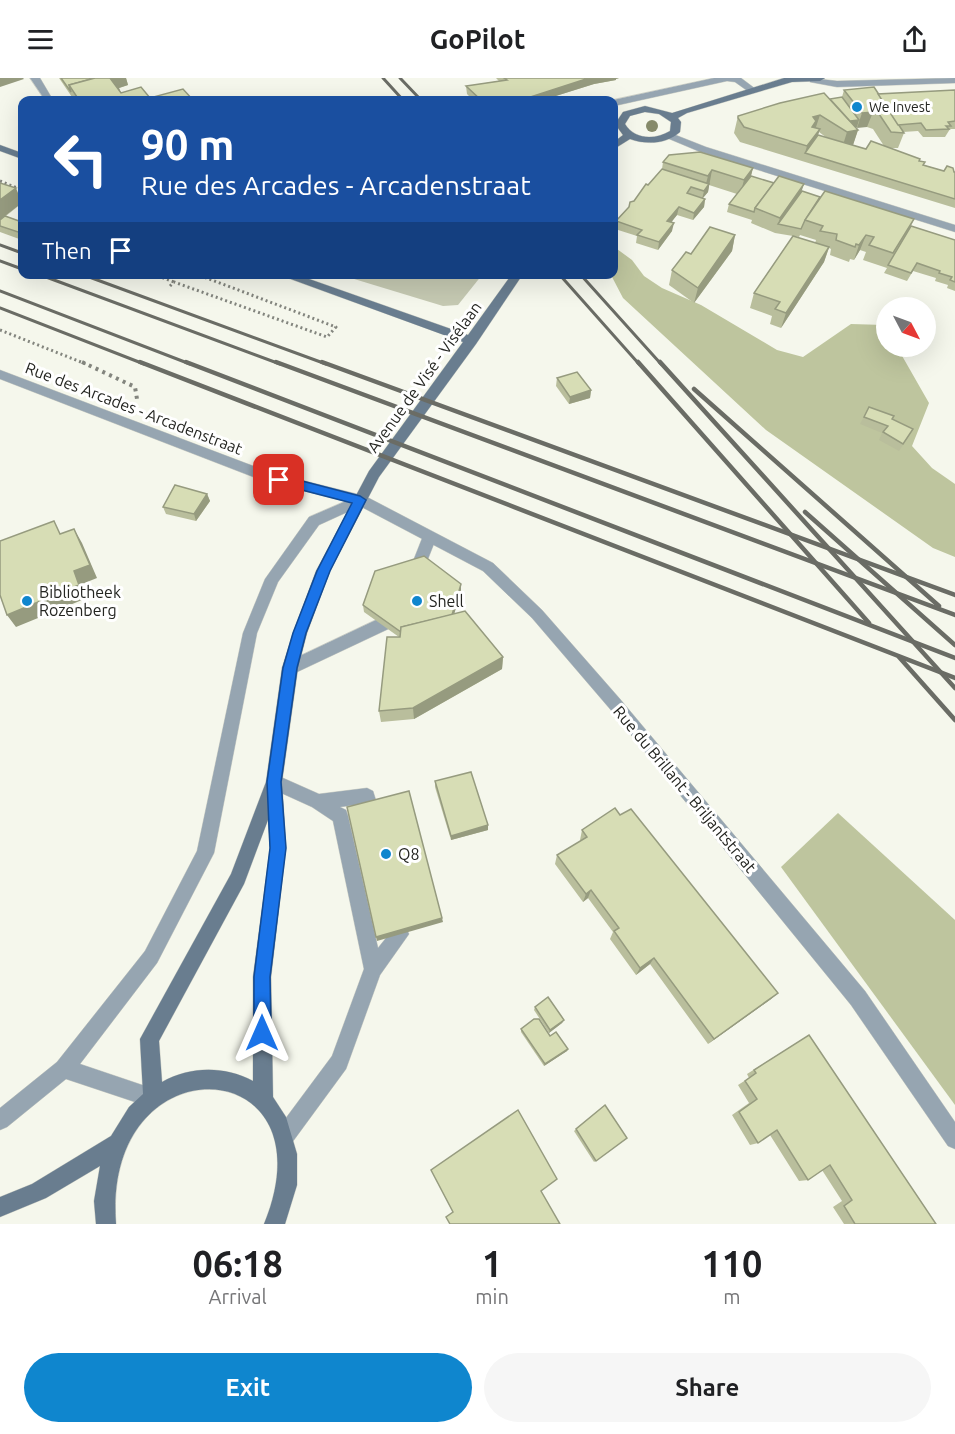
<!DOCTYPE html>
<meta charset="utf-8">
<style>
body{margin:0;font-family:Ubuntu,sans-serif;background:#f6f6f6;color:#202124;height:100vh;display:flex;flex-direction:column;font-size:22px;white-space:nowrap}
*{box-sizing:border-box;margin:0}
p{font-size:20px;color:#757577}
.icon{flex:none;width:33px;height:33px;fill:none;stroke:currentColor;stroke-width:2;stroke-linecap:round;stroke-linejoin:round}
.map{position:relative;height:1146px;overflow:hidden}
.panel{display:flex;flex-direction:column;background:#fff;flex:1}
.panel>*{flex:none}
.guide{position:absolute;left:18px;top:18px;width:600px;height:183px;border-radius:12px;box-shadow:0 6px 24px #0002;background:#1a4fa0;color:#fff;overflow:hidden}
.needle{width:39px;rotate:131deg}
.controls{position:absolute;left:876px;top:219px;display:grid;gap:12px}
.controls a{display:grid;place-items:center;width:60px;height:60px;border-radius:50%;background:#fff;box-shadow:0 6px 24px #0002;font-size:30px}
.pin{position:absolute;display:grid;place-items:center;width:51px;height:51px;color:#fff;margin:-26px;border-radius:12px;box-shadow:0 3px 9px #0006}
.me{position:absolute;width:66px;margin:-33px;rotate:0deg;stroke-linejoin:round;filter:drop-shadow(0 0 4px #0008)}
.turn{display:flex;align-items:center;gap:21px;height:126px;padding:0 24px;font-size:27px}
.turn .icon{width:78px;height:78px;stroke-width:2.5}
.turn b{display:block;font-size:42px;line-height:51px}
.then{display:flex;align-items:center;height:57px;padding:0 24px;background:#0003;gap:12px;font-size:22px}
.eta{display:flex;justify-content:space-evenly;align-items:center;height:102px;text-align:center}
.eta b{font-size:36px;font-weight:700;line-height:42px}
.action{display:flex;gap:12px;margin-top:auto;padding:12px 24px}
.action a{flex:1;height:69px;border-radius:36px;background:#0f86ce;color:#fff;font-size:24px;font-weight:700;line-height:69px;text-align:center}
.action a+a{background:#f6f6f6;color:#202124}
header{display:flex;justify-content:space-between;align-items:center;height:78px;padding:0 24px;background:#fff;font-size:27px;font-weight:700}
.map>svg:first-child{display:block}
.green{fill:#c5c9b2}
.forest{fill:#bec59e}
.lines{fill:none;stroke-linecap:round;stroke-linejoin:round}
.lane-casing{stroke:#cfd1c7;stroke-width:1}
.street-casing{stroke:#cfd1c7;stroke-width:1}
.secondary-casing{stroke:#cfd1c7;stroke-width:1}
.path-far1{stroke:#83857e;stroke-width:3;stroke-dasharray:2 3;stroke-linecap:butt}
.path{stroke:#83857e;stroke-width:4;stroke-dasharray:3 4.5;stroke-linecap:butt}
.lane{fill:#96a5b1;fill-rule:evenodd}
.street{fill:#96a5b1;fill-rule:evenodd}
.secondary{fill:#697d8f;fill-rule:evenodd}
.rail-far1{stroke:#6a6c65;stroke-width:3}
.rail{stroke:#6a6c65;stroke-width:4.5}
.tree{fill:#868a6a}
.wall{fill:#b9be9c;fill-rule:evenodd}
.shaded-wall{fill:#969b7f}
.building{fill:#d7ddb5;stroke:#969b7f;stroke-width:1.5}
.route{fill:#1a73e8;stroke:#114b97;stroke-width:1.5}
.poi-dot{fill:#0f86ce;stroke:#fff;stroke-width:2}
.labels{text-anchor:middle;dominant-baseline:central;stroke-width:6;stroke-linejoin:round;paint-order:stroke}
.far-poi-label{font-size:14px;fill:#242521;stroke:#fff;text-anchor:start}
.street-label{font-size:16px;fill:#242521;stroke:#fff}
.poi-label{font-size:16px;fill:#242521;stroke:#fff;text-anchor:start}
</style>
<header><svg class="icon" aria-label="menu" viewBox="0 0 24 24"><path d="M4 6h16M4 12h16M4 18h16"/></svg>GoPilot<svg class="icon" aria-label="share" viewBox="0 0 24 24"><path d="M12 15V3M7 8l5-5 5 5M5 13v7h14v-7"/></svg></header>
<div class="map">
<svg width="955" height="1146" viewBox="0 0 955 1146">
<rect width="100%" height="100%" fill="#f5f7ec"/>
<path class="green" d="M341,197H482L458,227L443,228Z"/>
<g class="forest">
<path d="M614,171H617L632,182L644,198L662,210L701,227L777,272L803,279L851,246L884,247L886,251V268L897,269L929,325L912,368L932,390L955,406V479L933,470L766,352L623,220L611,197L614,196Z"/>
<path d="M838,735L955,842V1027L781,789Z"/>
</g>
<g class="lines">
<defs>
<g id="lane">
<path d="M360,417L367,422L365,426L319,447L278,504L257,555L214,775L157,885L80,986L160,1013L163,1020L160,1027L153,1030L66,1001L7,1049L0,1052V1030L57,984L145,873L197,773L243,555L265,501L309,439Z"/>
<path d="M430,453L437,458L422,496L420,500H410L408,496L423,458Z"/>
<path d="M397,532L402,534L404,538L401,545L295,595L290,597L285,595L282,590L285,585Z"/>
<path d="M274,696L319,716L367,710L373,713L378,729L376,734L370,737L364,734L361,726L340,729L346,732L348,738L378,870L394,850L400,847L406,850L409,856L380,897L346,991L291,1066L284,1069L277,1066L274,1059L277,1052L332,978L364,891L333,743L312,729L268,709L266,704L268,699Z"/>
</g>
<g id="street">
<path d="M30,0H40L53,22H45Z"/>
<path d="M714,0H741L757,12L749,14L735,4L727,3L614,28L613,22Z"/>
<path d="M810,0L837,3L955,0V5L837,9L810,4Z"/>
<path d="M667,56H673L706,69L955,147V154L698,73L667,60Z"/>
<path d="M0,292L269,394L365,418L493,485L542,532L620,621L865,913L955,1044V1071L948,1068L851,927L610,631L532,540L483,493L356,426L261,402L0,301Z"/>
</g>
<g id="secondary">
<path d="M784,0H825L820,3L792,4L687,35L678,40L681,44L680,54C667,66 646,67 630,61L614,71V64L623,57L615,46L623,34L645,28L672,35ZM645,34L659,36L671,44L670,53C655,62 635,62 625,46L630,38Z"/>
<path d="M0,67L22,75V81L0,73Z"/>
<path d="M277,196H295L468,257L512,196H523L476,266L379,399L330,493L307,555L298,590L282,704L286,770L271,899L273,1019L286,1039L297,1076V1107L285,1146H264C335,973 102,960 116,1146H96L94,1123L100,1088L46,1120L0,1139V1119L32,1106L111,1058L129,1029L143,1016L140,961L231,796L266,704L282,590L293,555L316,493L369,393L463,264ZM268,742L270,770L253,899V1003C224,988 191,988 162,1004L159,963L244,806Z"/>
</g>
</defs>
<use href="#lane" class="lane-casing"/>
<use href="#street" class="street-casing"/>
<use href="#secondary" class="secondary-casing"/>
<g class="path-far1">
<path d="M0,103L22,112"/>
<path d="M153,196L174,204"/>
<path d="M170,208L174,204L327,259L336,249L196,196"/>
<path d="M0,252L86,286"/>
</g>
<path class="path" d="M82,284L135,309L137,321"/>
<use href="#lane" class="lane"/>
<use href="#street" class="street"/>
<use href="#secondary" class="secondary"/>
<g class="rail-far1">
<path d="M383,0L403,22"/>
<path d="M400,0L421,22"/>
<path d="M0,167L22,175"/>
<path d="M0,183L22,191"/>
<path d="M38,196L280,286"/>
<path d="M81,196L326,286"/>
<path d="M559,196L639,286"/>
<path d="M580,196L661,286"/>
<path d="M0,213L190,286"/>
<path d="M0,230L144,286"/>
</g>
<g class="rail">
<path d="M140,284L955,600"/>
<path d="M186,284L955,580"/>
<path d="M276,284L955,537"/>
<path d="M322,284L955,517"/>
<path d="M638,284L869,545"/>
<path d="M660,284L955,610"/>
<path d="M694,311L939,528"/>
<path d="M805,434L955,567"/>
<path d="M899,579L955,642"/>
</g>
</g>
<circle class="tree" cx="652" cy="48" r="6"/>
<g class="wall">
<path d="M59,0H126L128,7L119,10L121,15L150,20L193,22H74Z"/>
<path d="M496,0H619L616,1V2L594,6L543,22H473L467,16L466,8L499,3Z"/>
<path d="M844,12L878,16L955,12V51H950L945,59H923L918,53L903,54L904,55L898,70H888L919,83L924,87L944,93L955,94V130L740,64L734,55L738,38L842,19ZM857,49H867L873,51L884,68L866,71L853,67L858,52L856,50ZM819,54L827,60L817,59Z"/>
<path d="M663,84L753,90L751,98L820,119L914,141L911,148L955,162V213L947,210L948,207L935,203L936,200L913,193L907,203L884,195L887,190L863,182L866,174L860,172L854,182L850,181L849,184L830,177L831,171L829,170L824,184L781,250L770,246L772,238L750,230L754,215L793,158L775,155L751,145L752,142L727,134L729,126L737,116L709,107L708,114L703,120L705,121L704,129L693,142L677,137L671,144L672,153L658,172L636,165L637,158L615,151L616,143L662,91ZM800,157L816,162L815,165L794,158L799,159Z"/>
<path d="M22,125L6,138L22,144V162L0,154V142Z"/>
<path d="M735,157L732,173L694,225L669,207L672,192L691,176Z"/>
<path d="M557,300L591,312L590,320L569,326L556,308Z"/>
<path d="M869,329L892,342L909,358L899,373L879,362L882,355L860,346Z"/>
<path d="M207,416L210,423L196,443L166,436L163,429Z"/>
<path d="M461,513L454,536L503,579L502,591L414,641L381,644L379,633L399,559L364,534L363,527Z"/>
<path d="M435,703L488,752L451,762L435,709Z"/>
<path d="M582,752L771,921L708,966L650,886L636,897L610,861L613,854L588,820L583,824L555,786L557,777L581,763L580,762Z"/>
<path d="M535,929L564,942L562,945L549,955L534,932Z"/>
<path d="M521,951L550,958L568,971L567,973L544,988L521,954Z"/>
<path d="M809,957L936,1146H844L833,1129L842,1123L822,1092L808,1102L799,1103L770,1057L758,1065L750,1067L732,1037L749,1025L738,1007L749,1000L747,996Z"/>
<path d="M605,1027L627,1060L594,1084L574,1053Z"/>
</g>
<g class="shaded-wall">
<path d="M0,0H23L24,1L0,9Z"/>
<path d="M109,0H126L128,7L119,10L120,13Z"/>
<path d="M589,0H619L616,1V2L594,6L543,22H526L527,20Z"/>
<path d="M873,34L867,49L857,50L862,35Z"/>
<path d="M820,37L815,52L811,53L813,39Z"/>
<path d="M859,42L857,49L842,51L841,44Z"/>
<path d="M820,51L815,66L805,75L807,68Z"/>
<path d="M858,52L853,67L842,70L847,54Z"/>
<path d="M753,90L749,105L740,117L744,102Z"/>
<path d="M712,92L708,114L702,121L708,98Z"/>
<path d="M804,106L799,121L778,146L775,155L780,140Z"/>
<path d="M16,110L22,125L0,142V122Z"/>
<path d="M705,121L704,129L693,142L694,135Z"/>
<path d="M679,129L677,137L666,151L667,143Z"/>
<path d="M674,145L672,153L658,172L659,164Z"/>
<path d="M735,157L732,173L694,225L698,210Z"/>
<path d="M866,157L860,172L854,182L859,167Z"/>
<path d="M829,169L824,184L781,250L786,235Z"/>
<path d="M591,312L590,320L569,326L570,319Z"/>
<path d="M207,416L210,423L196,443L194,436Z"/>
<path d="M74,451L82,465L97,500L82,506L87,520L16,549L7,537L74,493Z"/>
<path d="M461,506V513L450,550L403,561Z"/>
<path d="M503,579L502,591L414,641L413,630Z"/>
<path d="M488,747V752L451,762V758Z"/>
<path d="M591,812L588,820L583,824L586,816Z"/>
<path d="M442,840L443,844L377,863L376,859Z"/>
<path d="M654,880L650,886L636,897L640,890Z"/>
<path d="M778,915L771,921L708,966L714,961Z"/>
<path d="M564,942L562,945L549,955L550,952Z"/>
<path d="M568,971L567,973L544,988L545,986Z"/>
</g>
<g class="building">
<path d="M61,0H95L69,7L71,14Z"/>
<path d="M95,0H110L121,15L141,9L150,20L183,11L193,22H79L69,7Z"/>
<path d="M504,0H589L527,20L529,22H481L466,8L507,2Z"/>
<path d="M874,9L904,55L891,54L879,36L873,34L862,35L844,12Z"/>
<path d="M955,12V43L948,44L951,48H946L949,51L926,52L921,45L898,47L878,16Z"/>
<path d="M824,15L858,52L847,54L820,37L813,39L816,43L812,49L820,51L807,68L744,49L738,40V38L780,25Z"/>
<path d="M842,19L859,42L850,43L830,21Z"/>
<path d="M818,57L866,71L871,63L920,81L919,83L925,84L923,87L944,93L947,88L953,90L954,94H955V121L805,75Z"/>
<path d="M700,74L753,90L744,102L712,92L708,98L663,84L669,77Z"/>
<path d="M662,91L709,106L704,113L691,109L687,115L705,121L694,135L679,129L667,143L674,145L659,164L637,157L642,152L616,143L629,129L630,124L634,123L646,106L648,107Z"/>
<path d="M751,98L774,105L755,130L754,134L729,126Z"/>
<path d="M779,98L804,106L780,140L755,130Z"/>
<path d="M0,105L16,110L0,122Z"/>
<path d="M802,113L820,119L805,142L801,151L778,146Z"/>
<path d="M825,113L914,141L893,175L869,167L874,159L866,157L859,167L856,166L855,169L836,162L837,156L820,153L823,148L805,142Z"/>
<path d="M5,138L22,144V154L21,155L0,148V142Z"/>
<path d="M911,148L955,162V204L950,202L952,199L939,195L940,193L917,185L911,195L888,187Z"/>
<path d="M710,149L735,157L698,210L672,192L686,174L691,176Z"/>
<path d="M793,158L829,169L786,235L775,231L780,224L754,215Z"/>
<path d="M577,294L591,312L570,319L557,300Z"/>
<path d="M869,329L894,338L892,341L913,351L903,366L883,354L888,348L864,339Z"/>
<path d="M175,407L207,416L194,436L163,429Z"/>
<path d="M54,443L60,456L74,451L90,487L74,493L79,507L7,537L0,517V463Z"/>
<path d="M424,478L461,506L452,537L401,549V554L363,527L375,493Z"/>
<path d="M465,533L503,579L413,630L379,633L387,559H400L401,549Z"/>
<path d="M471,694L488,747L451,758L435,703Z"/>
<path d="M409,713L442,840L376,859L347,729Z"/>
<path d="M615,730L620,737L631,731L778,915L714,961L654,880L640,890L614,853L619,850L591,812L586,816L557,777L587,759L582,752Z"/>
<path d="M548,919L564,942L550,952L535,929Z"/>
<path d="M534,941H539L550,958L556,954L568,971L545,986L521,951Z"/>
<path d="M809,957L936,1146H855L844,1128L852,1122L830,1087L808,1102L777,1052L758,1065L739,1034L757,1021L745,1003L756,995L754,992Z"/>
<path d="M605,1027L627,1060L596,1083L576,1051Z"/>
<path d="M518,1032L557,1101L541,1113L560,1146H450L446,1139L453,1134L431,1092Z"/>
</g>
<path class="route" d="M279,397L360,418L366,422L330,493L306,555L297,590L281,704L286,770L270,899L271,955L269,961L262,964L256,961L254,955V899L270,770L267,704L283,590L293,555L317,493L352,425L275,405L273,402Z"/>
<g class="poi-dot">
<circle cx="857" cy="29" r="6"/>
<circle cx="27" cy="523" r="6"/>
<circle cx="417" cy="523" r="6"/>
<circle cx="386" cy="776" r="6"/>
</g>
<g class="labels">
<g class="far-poi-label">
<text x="869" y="29">We Invest</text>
</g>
<g class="street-label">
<text transform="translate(424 299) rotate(-54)">Avenue de Visé - Visélaan</text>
<text transform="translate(134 330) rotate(21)">Rue des Arcades - Arcadenstraat</text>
<text transform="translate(685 711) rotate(50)">Rue du Brillant - Briljantstraat</text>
</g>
<g class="poi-label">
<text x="39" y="514">Bibliotheek<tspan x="39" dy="18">Rozenberg</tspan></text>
<text x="429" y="523">Shell</text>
<text x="398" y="776">Q8</text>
</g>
</g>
</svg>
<div class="controls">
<a><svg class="needle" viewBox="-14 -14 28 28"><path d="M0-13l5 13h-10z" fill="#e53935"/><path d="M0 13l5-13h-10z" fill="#757577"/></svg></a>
</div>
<div class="pin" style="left:279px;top:402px;background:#d93025"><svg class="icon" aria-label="arrive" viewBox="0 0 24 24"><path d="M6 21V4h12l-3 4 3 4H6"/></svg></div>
<svg class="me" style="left:262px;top:955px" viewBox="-20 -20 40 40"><path d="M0-17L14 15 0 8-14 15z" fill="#1a73e8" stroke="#fff" stroke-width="4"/></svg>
<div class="guide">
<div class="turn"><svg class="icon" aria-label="left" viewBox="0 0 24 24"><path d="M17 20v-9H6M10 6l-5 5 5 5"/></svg><div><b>90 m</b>Rue des Arcades - Arcadenstraat</div></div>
<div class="then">Then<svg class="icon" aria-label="arrive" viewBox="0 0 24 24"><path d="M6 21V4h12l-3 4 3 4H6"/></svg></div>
</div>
</div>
<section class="panel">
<div class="eta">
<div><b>06:18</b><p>Arrival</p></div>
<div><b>1</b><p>min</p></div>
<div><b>110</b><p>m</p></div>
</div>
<div class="action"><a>Exit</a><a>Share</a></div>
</section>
